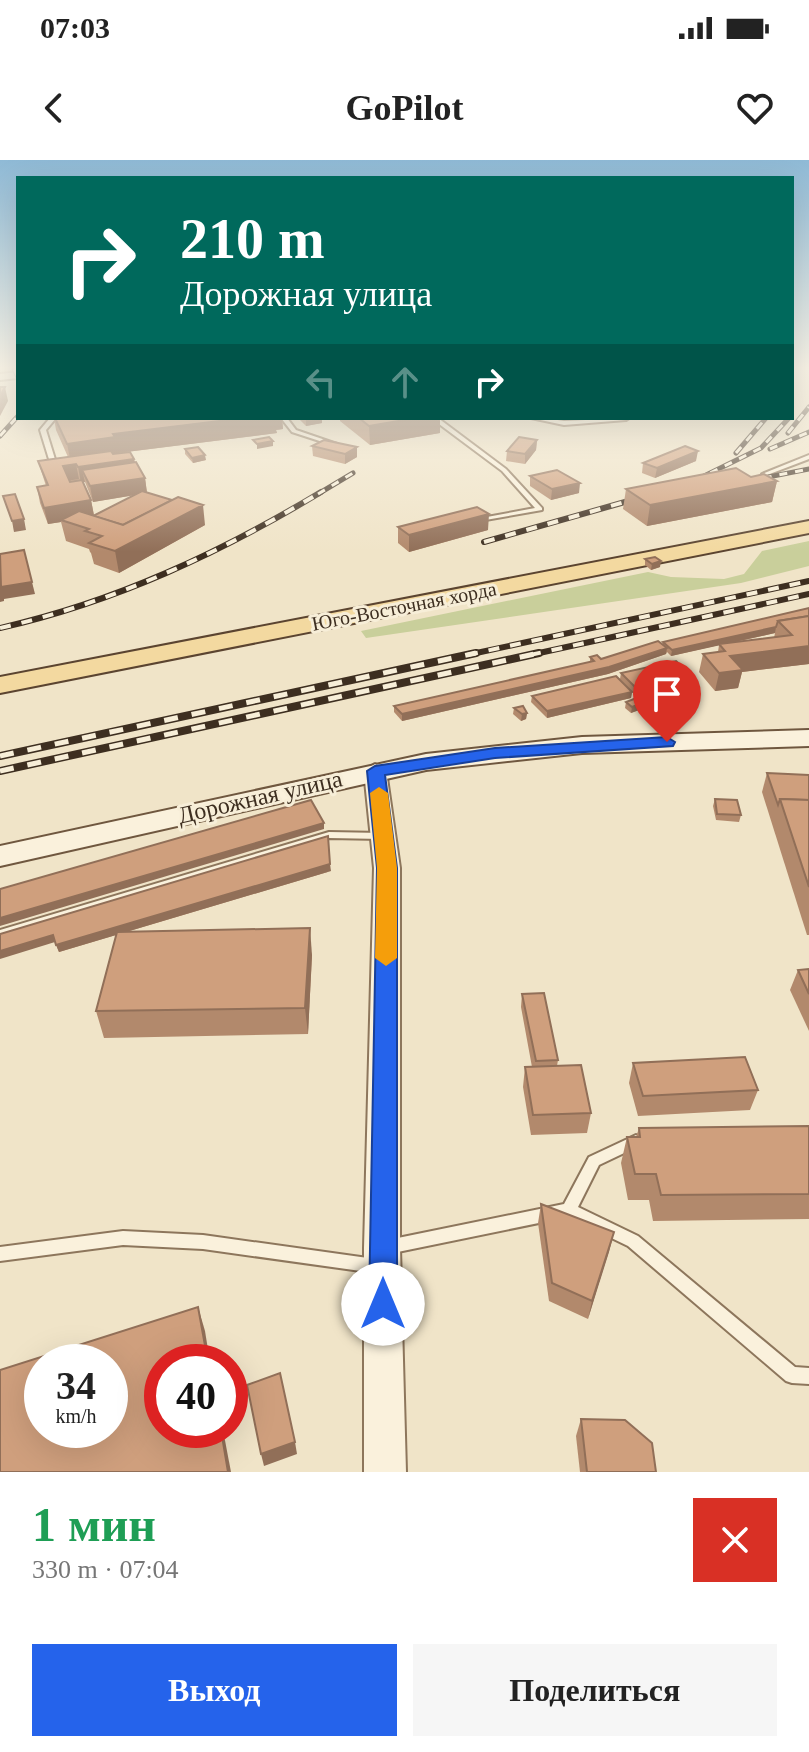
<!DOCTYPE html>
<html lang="ru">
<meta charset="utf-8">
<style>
body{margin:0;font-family:Georgia,serif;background:#f6f6f6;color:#222;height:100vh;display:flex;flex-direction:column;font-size:30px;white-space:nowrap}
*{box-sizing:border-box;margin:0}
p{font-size:26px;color:#767676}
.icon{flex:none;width:44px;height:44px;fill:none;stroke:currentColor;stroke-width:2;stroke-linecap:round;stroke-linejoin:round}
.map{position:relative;height:1312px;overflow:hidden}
.sheet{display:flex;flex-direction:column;background:#fff;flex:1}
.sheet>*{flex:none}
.hud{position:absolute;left:16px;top:16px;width:778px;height:244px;border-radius:0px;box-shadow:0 8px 32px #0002;background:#00695c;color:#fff;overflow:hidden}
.speed{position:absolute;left:24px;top:1184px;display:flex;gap:16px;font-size:40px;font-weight:700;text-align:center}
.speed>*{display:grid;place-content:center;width:104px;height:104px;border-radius:50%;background:#fff;box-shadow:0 8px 32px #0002;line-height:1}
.speed small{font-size:20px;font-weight:400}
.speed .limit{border:12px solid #d22;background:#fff;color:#111}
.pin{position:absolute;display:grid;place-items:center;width:68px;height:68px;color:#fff;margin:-82px -34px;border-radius:50% 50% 50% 0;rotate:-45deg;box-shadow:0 0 8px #0007}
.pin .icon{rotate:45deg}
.me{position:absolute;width:88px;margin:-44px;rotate:0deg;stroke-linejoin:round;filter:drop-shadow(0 0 6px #0008)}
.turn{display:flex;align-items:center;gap:28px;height:168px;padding:0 32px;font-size:36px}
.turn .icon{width:104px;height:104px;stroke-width:2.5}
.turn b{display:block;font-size:56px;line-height:68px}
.lanes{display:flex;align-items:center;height:76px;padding:0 32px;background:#0003;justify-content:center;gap:40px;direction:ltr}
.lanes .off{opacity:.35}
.round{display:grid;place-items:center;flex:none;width:84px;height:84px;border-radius:0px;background:#f6f6f6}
.overview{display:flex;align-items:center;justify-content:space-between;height:136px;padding:0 32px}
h1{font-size:48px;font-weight:800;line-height:60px;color:#1e9e55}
.primary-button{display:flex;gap:16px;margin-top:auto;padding:16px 32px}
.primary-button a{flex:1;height:92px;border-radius:0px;background:#2563eb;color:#fff;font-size:32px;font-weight:800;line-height:92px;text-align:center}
.primary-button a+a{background:#f6f6f6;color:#222}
.status{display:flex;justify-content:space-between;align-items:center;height:56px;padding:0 40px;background:#fff;direction:ltr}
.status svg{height:22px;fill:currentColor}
header{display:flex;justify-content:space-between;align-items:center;height:104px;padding:0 32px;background:#fff;font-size:36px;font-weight:800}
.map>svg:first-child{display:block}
.green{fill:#c9cf9b}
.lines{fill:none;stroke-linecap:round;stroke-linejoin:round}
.service-casing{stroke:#8d765c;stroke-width:4}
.minor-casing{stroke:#8d765c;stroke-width:4}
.tertiary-casing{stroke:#8d765c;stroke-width:4}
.secondary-casing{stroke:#6f573f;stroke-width:4}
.primary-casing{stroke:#5b4430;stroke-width:4}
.service{fill:#faf1dc;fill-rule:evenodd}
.minor{fill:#faf1dc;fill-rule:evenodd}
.tertiary{fill:#faf1dc;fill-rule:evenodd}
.secondary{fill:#faf1dc;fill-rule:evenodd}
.primary{fill:#f3d9a0;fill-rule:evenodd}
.rail-far2-casing{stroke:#3d2e20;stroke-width:5}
.rail-far1-casing{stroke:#3d2e20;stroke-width:6}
.rail-casing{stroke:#3d2e20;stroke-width:8}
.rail-far2{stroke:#f7eed8;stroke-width:3;stroke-dasharray:8;stroke-linecap:butt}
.rail-far1{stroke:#f7eed8;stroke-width:4;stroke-dasharray:11;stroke-linecap:butt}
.rail{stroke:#f7eed8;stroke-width:5;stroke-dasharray:14;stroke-linecap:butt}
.wall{fill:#b2896c;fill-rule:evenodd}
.shaded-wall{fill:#916f58}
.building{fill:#cf9f7d;stroke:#916f58;stroke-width:2;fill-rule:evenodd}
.route{fill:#2563eb;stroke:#184099;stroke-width:2}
.slow{fill:#f59e0b}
.labels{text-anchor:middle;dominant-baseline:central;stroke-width:6;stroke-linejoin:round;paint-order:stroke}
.far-street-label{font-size:20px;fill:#3d2e20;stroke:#f7eed8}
.street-label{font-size:24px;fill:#3d2e20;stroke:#f7eed8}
</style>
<div class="status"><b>07:03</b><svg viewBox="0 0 49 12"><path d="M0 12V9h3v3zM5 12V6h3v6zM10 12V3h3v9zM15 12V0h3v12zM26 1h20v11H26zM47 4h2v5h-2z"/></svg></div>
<header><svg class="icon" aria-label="back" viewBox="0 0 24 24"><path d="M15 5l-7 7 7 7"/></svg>GoPilot<svg class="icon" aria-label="heart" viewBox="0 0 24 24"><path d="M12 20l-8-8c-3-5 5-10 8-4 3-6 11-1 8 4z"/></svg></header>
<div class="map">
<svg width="809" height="1312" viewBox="0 0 809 1312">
<rect width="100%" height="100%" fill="#f0e4c8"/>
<path class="green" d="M809,381V406L741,423L366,478L361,471L648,412L671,417L724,419L744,414L762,391Z"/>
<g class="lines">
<defs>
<g id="service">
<path d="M50,258H56L46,270L58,309L55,311L52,309L40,270Z"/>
<path d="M281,258H287L296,270L337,284L332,285L292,272Z"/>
<path d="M431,258H438L506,309L542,348V350L474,362L473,361L476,359L535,348L502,311Z"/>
<path d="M531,258H544L564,261L629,258L626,260L564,265Z"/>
<path d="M809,295V299L767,315L762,314Z"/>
<path d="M329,672L382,673L387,676L382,679L329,678L0,778V770Z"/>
<path d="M636,975L641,977L643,981L641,985L599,1005L578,1047L638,1076L795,1207L809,1208V1224L792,1223L786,1221L628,1086L568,1057L388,1094L383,1092L381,1087L383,1082L388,1080L564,1044L589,997Z"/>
<path d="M123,1071L203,1075L375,1099L380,1101L383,1106L380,1111L375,1113L203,1089L123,1085L0,1101V1087Z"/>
</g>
<path id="minor" d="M18,212V218L0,220V214Z"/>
<path id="tertiary" d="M375,604L386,611L400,708V1088L406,1312H364V1088L374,708L364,611Z"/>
<path id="secondary" d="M809,570V586L582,593L426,610L0,706V686L426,594L582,577Z"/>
<path id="primary" d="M809,361V373L0,533V517Z"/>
</defs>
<use href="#service" class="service-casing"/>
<use href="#minor" class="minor-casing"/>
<use href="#tertiary" class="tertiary-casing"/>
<use href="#secondary" class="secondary-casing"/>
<use href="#primary" class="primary-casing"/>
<use href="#service" class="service"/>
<use href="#minor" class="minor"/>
<use href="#tertiary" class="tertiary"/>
<use href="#secondary" class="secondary"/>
<use href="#primary" class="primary"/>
<defs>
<g id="rail-far2">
<path d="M14,209L18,217"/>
<path d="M788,273L809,247"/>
<path d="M0,276L18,256"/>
<path d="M770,289L809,272"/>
<path d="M736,293L766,258"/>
<path d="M696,320L761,288L789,258"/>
<path d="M748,321L809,309"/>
<path d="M318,334L353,313"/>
</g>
<g id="rail-far1">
<path d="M484,382L646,336"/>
<path d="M0,468C115,442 220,393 321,332"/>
<path d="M467,495L809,421"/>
<path d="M530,495L809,434"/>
</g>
<g id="rail">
<path d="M0,596L476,493"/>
<path d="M0,611L539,493"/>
</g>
</defs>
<use href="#rail-far2" class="rail-far2-casing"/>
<use href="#rail-far1" class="rail-far1-casing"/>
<use href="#rail" class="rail-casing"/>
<use href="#rail-far2" class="rail-far2"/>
<use href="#rail-far1" class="rail-far1"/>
<use href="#rail" class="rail"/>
</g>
<g class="wall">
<path d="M54,258H282L283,269L276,270L277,273L118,293L134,299L135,302L145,318L147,333L205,365L119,413L94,404L91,393L90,392L89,389L66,381L61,362L48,364L40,343L37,327L46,326L38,301L68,297L56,270ZM83,322H85L93,342L135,335L94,355L91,340Z"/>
<path d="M298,258H322V263L306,266Z"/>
<path d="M340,258H440V273L370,285L340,261Z"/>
<path d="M537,280L536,290L525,304L506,301L507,291Z"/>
<path d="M312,286L357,297L345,304L313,296Z"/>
<path d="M185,289L206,300L193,303L185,294Z"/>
<path d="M696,301L655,318L642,313L643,303Z"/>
<path d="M530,316L579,333L551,340L530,326Z"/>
<path d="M751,317L777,321L772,342L647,366L623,349L626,329Z"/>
<path d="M398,367L488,370L409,392L398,383Z"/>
<path d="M645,399L660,407L651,410L645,405Z"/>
<path d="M809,448V504L742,512L738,528L715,531L699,512L703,494L718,492L719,485L671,496L667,492L666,494L608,514L402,561L394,552V546L590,502V497L601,499L662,485L663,482ZM775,473L774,478L726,484Z"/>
<path d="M621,513L690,522L634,534L620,519Z"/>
<path d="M632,532L631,538L547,558L531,542L532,536Z"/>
<path d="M626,542L639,550L631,553L625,548Z"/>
<path d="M514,548L527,553L526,559L521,561L513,554Z"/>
<path d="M767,613L809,615V775H807L762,632Z"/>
<path d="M715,639L741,655L739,662L716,660L713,646Z"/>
<path d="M331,711L126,772L312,795L308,874L104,878L96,851L116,775L59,792L55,782L0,774Z"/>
<path d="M809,809V871L790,830L798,810Z"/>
<path d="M522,834L558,900L557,906L591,953L587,973L531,975L523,927L525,907H532L521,847Z"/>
<path d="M633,903L758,930L750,950L638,956L629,923Z"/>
<path d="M809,966V1059L653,1061L649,1040H628L621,1003L627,977H636L639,968Z"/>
<path d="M541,1044L614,1072L588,1159L549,1141L538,1063Z"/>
<path d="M581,1259L656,1312H580L576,1276Z"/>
</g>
<g class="shaded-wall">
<path d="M5,227L8,241L0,256V236Z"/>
<path d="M244,258H282L283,269L276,270L277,273L118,293L119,296L71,303L67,284L113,274Z"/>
<path d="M306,258H322V263L306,266Z"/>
<path d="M416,258H440V273L370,285L369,266Z"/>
<path d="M537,280L536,290L525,304V294Z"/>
<path d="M273,281V286L257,289V284Z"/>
<path d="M357,287V297L345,304V294Z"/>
<path d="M698,291L696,301L655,318L657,308Z"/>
<path d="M205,295L206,300L193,303L192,298Z"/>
<path d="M134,299L137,314L82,310L85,322L81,323L78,307Z"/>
<path d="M76,304L79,319L66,321L63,306Z"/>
<path d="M145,318L147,333L93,342L90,326Z"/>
<path d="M777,321L772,342L647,366L650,345Z"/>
<path d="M580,323L579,333L551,340L552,329Z"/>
<path d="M91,340L94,356L61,360V362L48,364L44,348Z"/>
<path d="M203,345L205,365L119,413L115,391Z"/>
<path d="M489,354L488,370L409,392V375Z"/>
<path d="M24,359L26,370L14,372L12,361Z"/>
<path d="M661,401L660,407L651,410L652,404Z"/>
<path d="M0,420L32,422L35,434L4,439V438V441L0,442Z"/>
<path d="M776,467L775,473L671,496L672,490Z"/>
<path d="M809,486V504L742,512L738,528L715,531L719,513L730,496Z"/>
<path d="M667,488L666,494L608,514L402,561V554Z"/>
<path d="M692,516L690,522L634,534L636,528Z"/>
<path d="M632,532L631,538L547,558V551Z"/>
<path d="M640,544L639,550L631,553L632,547Z"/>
<path d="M527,553L526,559L521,561L522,554Z"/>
<path d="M324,663V669L0,766V758Z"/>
<path d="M330,704L331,711L59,792L56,785Z"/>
<path d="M310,768L312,795L308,874L305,848Z"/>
<path d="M53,775L55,782L0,799V791Z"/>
<path d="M614,1072L609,1092L588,1159L592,1141Z"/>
<path d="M198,1147L205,1171L210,1202H208Z"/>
<path d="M221,1270H223L231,1312H228Z"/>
<path d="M295,1282L297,1294L264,1306L261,1294Z"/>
</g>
<g class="building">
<path d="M0,227H5L0,236Z"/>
<path d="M55,258H244L113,274L115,277L67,284Z"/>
<path d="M359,258H416L369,266Z"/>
<path d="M269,277L273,281L257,284L253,280Z"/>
<path d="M519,277L537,280L525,294L507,291Z"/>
<path d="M324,280L357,287L345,294L312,286Z"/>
<path d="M685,286L698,291L657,308L643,303Z"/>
<path d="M198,287L205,295L192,298L185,289Z"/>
<path d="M111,291L113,294L130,292L134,299L78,307L76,304L63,306L70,322L82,320L91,340L44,348L37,327L48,325L38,301Z"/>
<path d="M136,302L145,318L90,326L82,310Z"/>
<path d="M736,308L751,317L764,314L777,321L650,345L626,329Z"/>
<path d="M557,310L580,323L552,329L530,316Z"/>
<path d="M142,331L172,340L123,365L93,356Z"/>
<path d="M15,334L24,359L12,361L3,336Z"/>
<path d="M178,337L203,345L115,391L89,383L102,376L85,371L89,369L61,360L79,351L123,365Z"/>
<path d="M477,347L489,354L409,375L398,367Z"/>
<path d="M24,390L32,422L1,427L0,394Z"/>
<path d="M655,397L661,401L652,404L645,399Z"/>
<path d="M809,448V456L778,461L776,467L672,490L663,482Z"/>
<path d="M809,456V486L730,496L743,510L719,513L703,494L725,491L719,484L792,475L778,461Z"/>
<path d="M658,481L667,488L609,507L402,554L394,546L594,501L590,497L597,495L601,499Z"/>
<path d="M676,501L692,516L636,528L621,513Z"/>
<path d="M616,516L632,532L547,551L532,536Z"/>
<path d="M634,539L640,544L632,547L626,542Z"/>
<path d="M523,546L527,553L522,554L514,548Z"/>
<path d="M767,613L809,615V640L780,639L778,645Z"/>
<path d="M715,639L737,640L741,655L717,654Z"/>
<path d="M780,639L809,640V727Z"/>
<path d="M311,640L324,663L0,758V729Z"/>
<path d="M328,676L330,704L56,785L53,775L0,791V774Z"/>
<path d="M310,768L305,848L96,851L117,772Z"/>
<path d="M809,809V834L798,810Z"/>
<path d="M544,833L558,900L536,901L522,834Z"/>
<path d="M745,897L758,930L643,936L633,903Z"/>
<path d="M581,905L591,953L533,955L525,907Z"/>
<path d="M809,966V1034L661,1035L656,1014H635L627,977H640L639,968Z"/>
<path d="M541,1044L614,1072L592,1141L552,1123Z"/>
<path d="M198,1147L208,1202H162V1270H221L228,1312H0V1210ZM42,1202H110V1270H42Z"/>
<path d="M280,1213L295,1282L261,1294L247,1225Z"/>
<path d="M581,1259L625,1260L652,1283L656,1312H587Z"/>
</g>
<linearGradient id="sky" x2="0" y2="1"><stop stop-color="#8fbad6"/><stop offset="0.53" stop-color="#f8f3e6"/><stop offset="1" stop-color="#f8f3e6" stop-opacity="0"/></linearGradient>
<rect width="809" height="392" fill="url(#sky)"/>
<path class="route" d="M667,577L675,582L673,586L495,598L385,615L397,708V1144L393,1154L383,1159L373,1154L369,1144L377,708L367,611L375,606L495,588Z"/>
<path class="slow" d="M379,627L388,633L397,708V798L386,806L375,798L377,708L370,633Z"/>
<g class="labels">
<g class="far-street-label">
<text transform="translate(404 446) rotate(-11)">Юго-Восточная хорда</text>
</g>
<g class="street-label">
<text transform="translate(260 637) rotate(-13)">Дорожная улица</text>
</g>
</g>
</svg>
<div class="speed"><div>34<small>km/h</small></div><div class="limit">40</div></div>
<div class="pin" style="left:667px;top:582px;background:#d93025"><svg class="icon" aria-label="arrive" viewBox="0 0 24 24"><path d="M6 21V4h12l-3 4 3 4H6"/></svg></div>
<svg class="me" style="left:383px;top:1144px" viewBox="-20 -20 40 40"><circle r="19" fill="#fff"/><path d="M0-13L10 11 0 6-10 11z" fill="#2563eb"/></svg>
<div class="hud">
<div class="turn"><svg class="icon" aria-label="right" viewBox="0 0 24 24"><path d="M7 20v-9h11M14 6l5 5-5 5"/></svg><div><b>210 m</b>Дорожная улица</div></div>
<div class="lanes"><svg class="icon off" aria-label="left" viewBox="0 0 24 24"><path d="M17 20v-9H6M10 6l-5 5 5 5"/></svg><svg class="icon off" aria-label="ahead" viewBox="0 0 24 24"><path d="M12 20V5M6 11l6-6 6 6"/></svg><svg class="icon" aria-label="right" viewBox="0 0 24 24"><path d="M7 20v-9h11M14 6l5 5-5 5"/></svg></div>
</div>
</div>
<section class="sheet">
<div class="overview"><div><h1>1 мин</h1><p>330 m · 07:04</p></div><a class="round" style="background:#d93025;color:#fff"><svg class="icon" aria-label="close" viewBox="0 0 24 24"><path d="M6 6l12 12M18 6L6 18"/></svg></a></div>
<div class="primary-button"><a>Выход</a><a>Поделиться</a></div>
</section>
